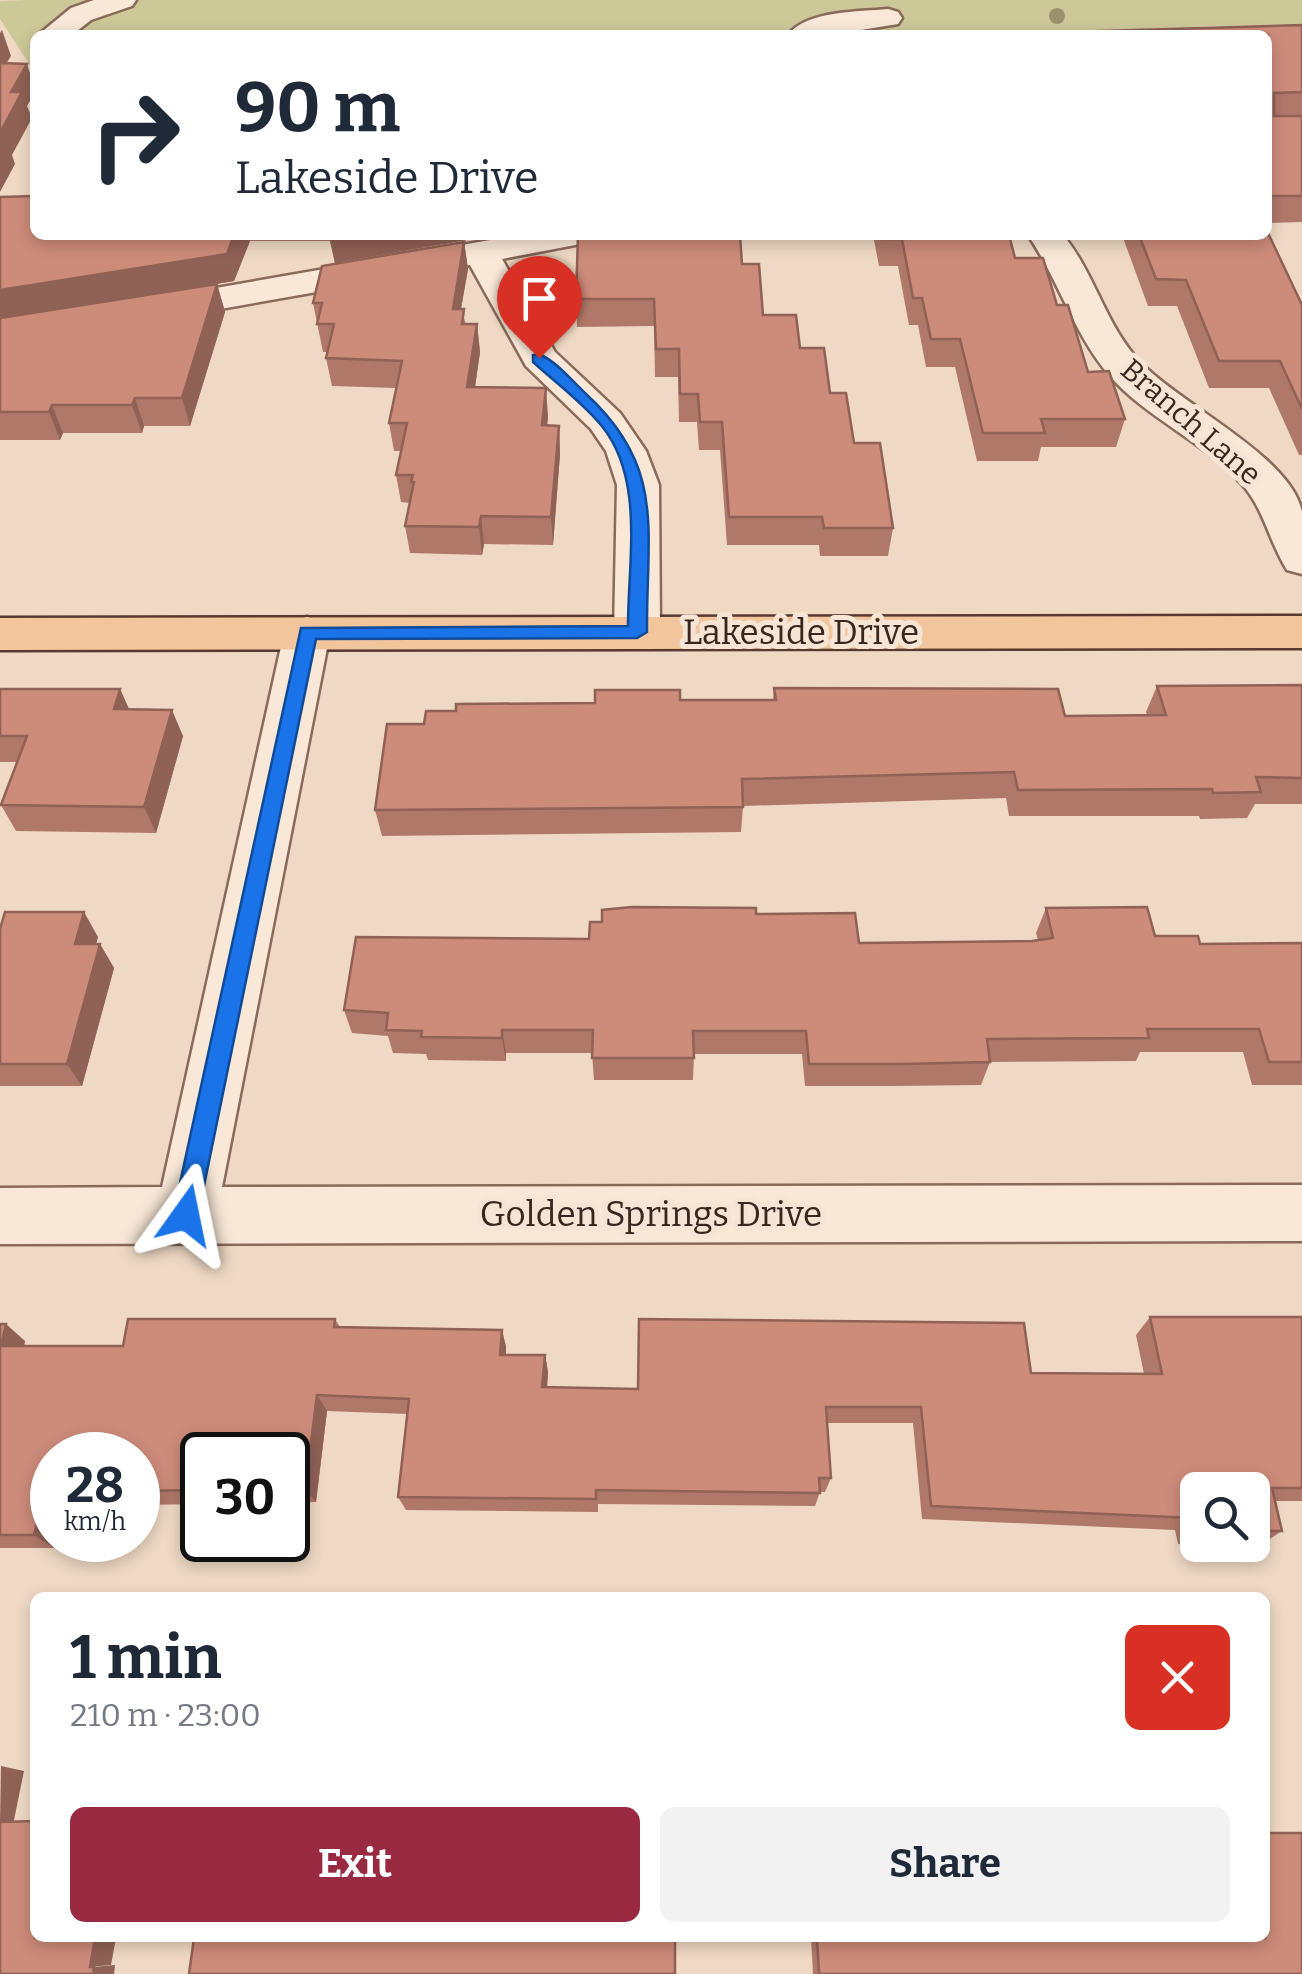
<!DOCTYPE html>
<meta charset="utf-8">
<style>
body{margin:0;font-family:Bitter,serif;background:#f2f2f3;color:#1f2937;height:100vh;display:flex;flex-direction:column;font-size:38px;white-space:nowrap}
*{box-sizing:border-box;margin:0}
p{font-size:32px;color:#747a83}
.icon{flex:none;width:55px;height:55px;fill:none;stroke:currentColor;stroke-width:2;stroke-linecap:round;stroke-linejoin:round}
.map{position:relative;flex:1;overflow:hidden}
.panel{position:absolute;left:30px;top:1592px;width:1240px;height:350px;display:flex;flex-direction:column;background:#fff;border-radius:15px;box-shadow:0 5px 15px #0003}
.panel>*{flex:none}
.banner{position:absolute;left:30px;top:30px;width:1242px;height:210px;border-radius:15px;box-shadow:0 5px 15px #0003;background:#fff;color:#1f2937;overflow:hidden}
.tools{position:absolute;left:1180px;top:1472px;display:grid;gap:20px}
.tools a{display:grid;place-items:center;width:90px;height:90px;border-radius:15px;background:#fff;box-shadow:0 5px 15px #0003;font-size:50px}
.speed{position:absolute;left:30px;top:1432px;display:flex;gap:20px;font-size:50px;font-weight:700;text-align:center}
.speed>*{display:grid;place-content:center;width:130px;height:130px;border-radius:50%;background:#fff;box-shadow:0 5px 15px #0003;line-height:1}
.speed small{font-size:25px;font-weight:400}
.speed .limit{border:5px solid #111;border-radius:15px;background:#fff;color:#111}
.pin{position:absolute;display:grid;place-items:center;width:85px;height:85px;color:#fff;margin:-102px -42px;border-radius:50% 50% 50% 0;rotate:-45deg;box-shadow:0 0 10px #0007}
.pin .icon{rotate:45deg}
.me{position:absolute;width:110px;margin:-55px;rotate:12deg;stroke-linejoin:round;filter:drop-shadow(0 0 8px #0008)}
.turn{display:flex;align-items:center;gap:35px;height:210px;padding:0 40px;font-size:45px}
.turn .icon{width:130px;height:130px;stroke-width:2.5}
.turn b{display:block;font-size:70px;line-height:85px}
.round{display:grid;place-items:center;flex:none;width:105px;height:105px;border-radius:15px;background:#f2f2f3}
.head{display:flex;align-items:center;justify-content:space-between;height:170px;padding:0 40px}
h1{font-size:60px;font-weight:700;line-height:75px}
.action{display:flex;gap:20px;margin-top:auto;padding:20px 40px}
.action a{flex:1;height:115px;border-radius:15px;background:#9a2942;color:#fff;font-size:40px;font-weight:700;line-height:115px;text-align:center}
.action a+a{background:#f2f2f3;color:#1f2937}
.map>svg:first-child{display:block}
.green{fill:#cdc898}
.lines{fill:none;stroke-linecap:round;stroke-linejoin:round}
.minor-casing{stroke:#8a6a5a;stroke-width:5}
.major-casing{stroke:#58392f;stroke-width:5}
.minor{fill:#f9e8d8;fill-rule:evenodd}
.major{fill:#f2c59c;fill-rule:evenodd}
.tree{fill:#9a926d}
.wall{fill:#b07869}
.shaded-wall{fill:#906155}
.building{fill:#cd8b7a;stroke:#906155;stroke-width:2.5}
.route{fill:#1a73e8;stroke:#114b97;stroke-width:2.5}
.labels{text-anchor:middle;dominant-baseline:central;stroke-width:10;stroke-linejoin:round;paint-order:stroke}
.far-street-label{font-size:30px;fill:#3a261e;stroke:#f6e5d4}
.street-label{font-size:35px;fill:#3a261e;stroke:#f6e5d4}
</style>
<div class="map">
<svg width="1302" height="1974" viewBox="0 0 1302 1974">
<rect width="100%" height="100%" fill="#efd9c4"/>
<path class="green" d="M25,0H1302V25L1203,26L1134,35H35V73L0,19V1Z"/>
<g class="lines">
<defs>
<g id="minor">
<path d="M94,0H136L132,6L91,20L72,35H38L71,8Z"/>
<path d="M888,9L898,12L902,18L898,24L830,35H788C807,10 860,12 888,9Z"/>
<path d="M519,235H596L591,242L502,259L555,352L620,413L646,451L659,485L660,632L653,643L637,648L621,643L614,632L617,485L606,451L591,429L526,366L470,265L50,339L0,344V322L50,317Z"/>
<path d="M1028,235H1063C1093,271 1104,319 1134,355C1172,402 1290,453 1302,512C1302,531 1302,555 1302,574L1287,570C1269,542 1264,507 1240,482C1202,440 1146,418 1109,375C1074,334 1058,279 1028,235Z"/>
<path d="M307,617L323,622L330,633L222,1187L1302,1185V1241L0,1244V1188L162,1187L284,633L291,622Z"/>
</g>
<path id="major" d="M1302,616V648L0,650V618Z"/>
</defs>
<use href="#minor" class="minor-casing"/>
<use href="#major" class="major-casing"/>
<use href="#minor" class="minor"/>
<use href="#major" class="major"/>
</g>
<circle class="tree" cx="1057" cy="16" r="8"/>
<g class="wall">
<path d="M1302,25V222L1268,223V35H1069V32Z"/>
<path d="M0,197L35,235H473L472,239L335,263L330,241H250L234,281L116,300L217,284L225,312L190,426H144L142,433H63L60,440H0Z"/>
<path d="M873,235H1009L1015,258L1057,305L1088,372L1125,419L1116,447H1041L1038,461H977L955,367H926L918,325H909L898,266H879Z"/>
<path d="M1122,235H1268L1302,305V455H1299L1269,388H1209L1177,306H1148Z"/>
<path d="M464,242L468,269L461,309L466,324H477L480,352L475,387L548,416L547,426H559L560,454L553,545L484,544L482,555L410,553L405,526L410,503L401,502L396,475L401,451H394L389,423L396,388L332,386L326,358L327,352H323L313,303Z"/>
<path d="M742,264L763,315L800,348L830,393L893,528L888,556H820L819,545H727L720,450H699L697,422H679L678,377H655L654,326L577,327L576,299Z"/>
<path d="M1302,685V804H1255L1247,818L1200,819L1199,816H1009L1006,798L743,806L741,832L382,836L375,810L424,724L456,711L680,700H773L774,688L1065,716L1147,715L1146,712L1157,686Z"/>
<path d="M0,689H120L129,709L183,736L156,833L16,831L1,805L17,762H0Z"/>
<path d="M1046,908L1155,936L1200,944L1302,943V1085H1252L1243,1052H1140L1136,1061L990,1062L981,1085L894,1086H805L802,1054H694L693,1080H594L592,1053H506V1061L428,1060L426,1054L393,1053L388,1036L352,1033L344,1010L589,939L756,914L859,943L1038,940L1036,933Z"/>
<path d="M0,929L98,937L96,944H100L114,968L82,1086H0Z"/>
<path d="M1150,1317H1302V1501H1275L1282,1531L1262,1544H1252V1490H1198V1544H1178L1175,1530L922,1519L913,1423H827L831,1478L825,1492H820L815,1506L598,1504V1512L406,1510L398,1497L408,1414L327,1411L316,1502L288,1503V1455H202V1504L138,1505V1455H52L54,1548H0V1324L25,1341L24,1346H123L335,1319L340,1327L502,1330L506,1347V1355H545L548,1372L547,1387L638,1389L1031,1373L1144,1374L1136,1335Z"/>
<path d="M811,1938H1265L1302,1974H813Z"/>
</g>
<g class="shaded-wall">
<path d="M2,30L11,56L0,74V33Z"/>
<path d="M27,64L35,88V92L27,106L32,118L12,155L15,164L0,192V133L11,92Z"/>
<path d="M234,235H248L250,241L234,281L0,319V290Z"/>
<path d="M335,235H473L472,239L335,263L329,236Z"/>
<path d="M464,242L468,269L456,336L453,309Z"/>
<path d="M217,284L225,312L190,426L182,398Z"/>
<path d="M477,324L480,352L471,415L467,387Z"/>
<path d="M546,388L548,416L544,453L542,425Z"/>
<path d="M135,398L144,426L142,433L132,405Z"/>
<path d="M52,405L63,433L60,440L49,412Z"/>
<path d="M559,426L560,454L553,545L551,517Z"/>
<path d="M481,516L484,544L482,555L479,527Z"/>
<path d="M120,689L132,716L114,709Z"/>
<path d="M172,710L183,736L156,833L144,807Z"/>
<path d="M84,912L98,937L89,968L75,944Z"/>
<path d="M100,944L114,968L82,1086L67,1064Z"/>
<path d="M502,1030L506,1053V1061L502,1038Z"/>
<path d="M6,1324L25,1341L20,1363L1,1346Z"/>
<path d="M502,1330L506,1347L505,1372L500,1355Z"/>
<path d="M545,1355L548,1372L546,1403L542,1387Z"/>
<path d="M317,1395L327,1411L316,1502L305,1489Z"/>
<path d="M44,1493L52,1499V1540H56L54,1548L34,1535Z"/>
<path d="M1,1766L24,1771L13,1825L0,1823Z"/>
<path d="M95,1938H116L111,1965L90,1967Z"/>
<path d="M115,1965L114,1974H93L94,1967Z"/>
</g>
<g class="building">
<path d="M1302,25V92L1274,93V116H1302V196H1268V35H1070L1069,32Z"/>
<path d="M0,63L27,64L11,92H22L0,133Z"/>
<path d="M35,196V235H234L227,254L0,290V197Z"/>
<path d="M1268,233L1302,305V409L1280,361H1219L1186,280L1156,279L1139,235H1268Z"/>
<path d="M578,235H740L742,264H759L763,315H796L800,348H824L830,393H846L854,443H880L893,528H824L822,517H729L722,422H700L698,394H680L679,349H656L654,299H576Z"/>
<path d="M882,235H1009L1015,258H1043L1057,305H1068L1088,372L1109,371L1125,419H1041L1045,433H983L960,339H931L922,298H913L902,239H882Z"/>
<path d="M464,242L453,309H464L462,324H477L467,387L546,388L542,425L559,426L551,517L481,516L479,527L405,526L414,482H411L413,475H396L407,423H389L402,361L326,358L334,324H317L322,303H313L322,266Z"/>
<path d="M217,284L182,398H135L132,405H52L49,412H0V318Z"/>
<path d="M1302,685V778L1256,777L1261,792L1213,793L1212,789L1018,790L1014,772L742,779L743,807L375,810L387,724H424L426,711H456V704L595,703V690H680V700H776L774,688L1058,689L1065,716L1166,715L1157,686Z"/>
<path d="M0,689H120L114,709L172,710L144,807L1,805L27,736H0Z"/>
<path d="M632,907L756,908V914L855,913L859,943L1032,941L1053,938L1046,908L1147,907L1155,936H1198L1200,944L1302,943V1062H1269L1259,1029H1147L1149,1038L987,1039L990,1062L901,1064H809L806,1031H693L694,1058H592L593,1030H502V1038L421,1037L422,1031L386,1030L388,1013L344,1010L356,937L589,939L590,922H602V910Z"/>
<path d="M5,912H84L75,944H100L67,1064H0V929Z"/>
<path d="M1150,1317H1302V1488H1272L1282,1531H1252V1490H1198V1531H1196L1193,1518L931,1506L921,1407H826L831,1478H819L820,1493L596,1490V1499L398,1497L409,1399L317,1395L305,1489H288V1455H202V1490L138,1491V1455H52V1492L44,1493L34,1535H0V1324H6L1,1346H123L128,1319H335L334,1327L502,1330L500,1355H545L542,1387L638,1389L639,1319L1024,1323L1031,1373L1162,1374Z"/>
<path d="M35,1821V1938H95L90,1967H94L93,1974H0V1822Z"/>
<path d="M1265,1833H1302V1974H819L817,1938H1265Z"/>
<path d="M194,1938H675V1974H189Z"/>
</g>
<path class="route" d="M539,354C556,361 572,381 586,394C667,468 646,532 647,632L637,638L316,639L198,1215L194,1223L186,1226L177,1223L173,1215L301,628L628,626C628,561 645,478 601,425C582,402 555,382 533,362V355Z"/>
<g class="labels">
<g class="far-street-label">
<text transform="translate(1191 422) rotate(41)">Branch Lane</text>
</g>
<g class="street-label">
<text x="801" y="632">Lakeside Drive</text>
<text x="651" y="1214">Golden Springs Drive</text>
</g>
</g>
</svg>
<div class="tools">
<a><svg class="icon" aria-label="search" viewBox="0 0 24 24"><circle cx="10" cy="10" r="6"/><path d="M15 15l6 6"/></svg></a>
</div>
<div class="speed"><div>28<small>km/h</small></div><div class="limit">30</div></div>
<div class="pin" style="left:539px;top:358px;background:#d93025"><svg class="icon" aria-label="arrive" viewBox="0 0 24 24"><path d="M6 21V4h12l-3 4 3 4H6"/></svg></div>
<svg class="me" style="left:186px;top:1215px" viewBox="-20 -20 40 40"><path d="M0-17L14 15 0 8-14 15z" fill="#1a73e8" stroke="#fff" stroke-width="4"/></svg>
<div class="banner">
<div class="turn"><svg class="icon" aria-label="right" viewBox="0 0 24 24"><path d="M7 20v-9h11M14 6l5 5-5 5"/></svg><div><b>90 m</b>Lakeside Drive</div></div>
</div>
<section class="panel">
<div class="head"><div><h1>1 min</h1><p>210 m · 23:00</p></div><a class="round" style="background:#d93025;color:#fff"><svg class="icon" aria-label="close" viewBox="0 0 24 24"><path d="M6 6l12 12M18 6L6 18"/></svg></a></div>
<div class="action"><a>Exit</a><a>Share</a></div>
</section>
</div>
